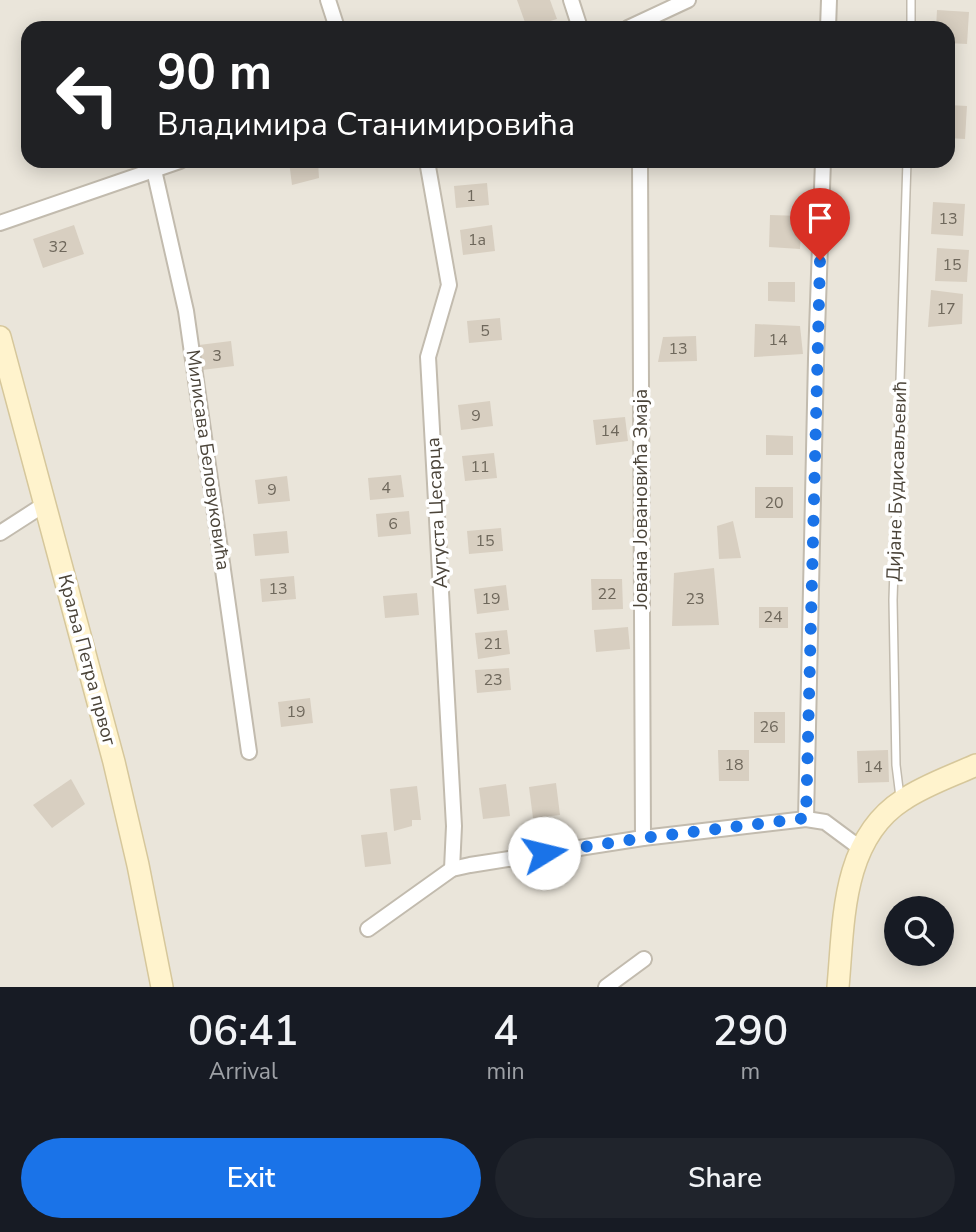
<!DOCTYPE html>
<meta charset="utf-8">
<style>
body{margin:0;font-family:"Nunito Sans",sans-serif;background:#20242c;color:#f1f3f6;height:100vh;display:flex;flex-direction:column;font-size:26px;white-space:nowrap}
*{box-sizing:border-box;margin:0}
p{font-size:23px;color:#9ea1a6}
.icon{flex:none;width:38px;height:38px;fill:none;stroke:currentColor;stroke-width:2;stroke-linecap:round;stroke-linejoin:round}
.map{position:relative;height:987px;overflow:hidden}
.sheet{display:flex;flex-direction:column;background:#171b24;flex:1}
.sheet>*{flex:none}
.guide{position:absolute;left:21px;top:21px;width:934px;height:147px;border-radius:21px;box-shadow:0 4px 18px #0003;background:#202124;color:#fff;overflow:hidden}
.fabs{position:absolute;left:884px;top:896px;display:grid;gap:14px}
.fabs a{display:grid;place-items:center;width:70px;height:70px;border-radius:50%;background:#171b24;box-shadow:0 4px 18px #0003;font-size:35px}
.pin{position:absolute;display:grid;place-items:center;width:60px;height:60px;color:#fff;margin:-72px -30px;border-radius:50% 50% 50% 0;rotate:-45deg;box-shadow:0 0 7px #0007}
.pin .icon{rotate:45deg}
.me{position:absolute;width:77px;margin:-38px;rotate:81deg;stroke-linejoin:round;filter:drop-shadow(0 0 5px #0008)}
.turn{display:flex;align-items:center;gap:24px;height:147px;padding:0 21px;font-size:32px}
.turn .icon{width:91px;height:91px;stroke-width:2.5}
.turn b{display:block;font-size:49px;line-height:60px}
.eta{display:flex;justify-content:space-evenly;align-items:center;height:119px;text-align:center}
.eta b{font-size:42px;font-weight:600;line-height:49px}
.cta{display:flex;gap:14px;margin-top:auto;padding:14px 21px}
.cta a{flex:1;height:80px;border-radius:42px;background:#1a73e8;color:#fff;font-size:28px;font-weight:600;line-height:80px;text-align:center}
.cta a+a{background:#20242c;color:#f1f3f6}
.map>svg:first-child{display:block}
.residential{fill:#eae5da;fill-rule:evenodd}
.building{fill:#d8cfc1}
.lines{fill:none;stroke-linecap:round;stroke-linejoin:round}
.lane-casing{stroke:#c2bbae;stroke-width:10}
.street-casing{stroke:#c2bbae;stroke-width:18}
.secondary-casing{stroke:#d6c79b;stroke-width:24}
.lane{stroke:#fff;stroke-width:7}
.street{stroke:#fff;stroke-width:14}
.secondary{stroke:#fff3cd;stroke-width:21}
.route{stroke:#1a73e8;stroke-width:12;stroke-dasharray:0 21.6}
.labels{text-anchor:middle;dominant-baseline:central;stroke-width:7;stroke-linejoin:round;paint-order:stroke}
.number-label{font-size:16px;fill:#6e675b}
.street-label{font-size:19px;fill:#4b4439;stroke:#fff}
</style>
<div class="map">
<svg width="976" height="987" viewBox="0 0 976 987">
<rect width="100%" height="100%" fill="#f6f3ec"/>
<path class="residential" d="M0,0H976V987H0ZM28,28H948V161H28ZM896,908H942V954H896Z"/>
<g class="building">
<path d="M517,0H550L557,19L527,28Z"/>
<path d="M937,10L969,12L967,44L948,43V28H936Z"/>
<path d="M806,22L807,28H773L772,25Z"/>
<path d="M948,105L967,106L965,139L948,138Z"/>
<path d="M289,161H318L319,178L292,185Z"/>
<path d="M487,183L489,205L456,208L454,186Z"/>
<path d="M933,202L965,204L963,236L931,234Z"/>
<path d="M770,215L802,216L800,249L769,247Z"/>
<path d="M74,225L84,254L43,268L33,239Z"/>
<path d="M492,225L495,251L463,255L460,230Z"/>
<path d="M937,248L969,250L967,282L935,281Z"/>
<path d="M768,282H795V302L768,301Z"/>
<path d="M931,290L963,294L962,324L928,327Z"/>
<path d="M500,318L502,340L469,343L467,321Z"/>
<path d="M755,324L800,326L803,354L754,357Z"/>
<path d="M696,336L697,361L658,362L663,337Z"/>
<path d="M231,341L234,366L202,370L199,345Z"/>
<path d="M490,401L493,426L461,430L458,405Z"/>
<path d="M625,417L628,441L596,445L593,420Z"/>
<path d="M766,435L793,436V455H766Z"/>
<path d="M494,453L497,478L465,481L462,456Z"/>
<path d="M401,475L404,497L370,500L368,478Z"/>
<path d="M287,476L290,501L258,504L255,480Z"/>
<rect x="755" y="487" width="38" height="31"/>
<path d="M409,511L411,534L378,537L376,514Z"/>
<path d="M733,521L741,558L719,559L717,526Z"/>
<path d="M501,528L503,551L469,554L467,531Z"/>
<path d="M287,531L289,553L255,556L253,534Z"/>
<path d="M714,568L719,625L672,626L674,573Z"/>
<path d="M294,576L296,599L262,602L260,579Z"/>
<path d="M591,579H622L623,609L592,610Z"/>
<path d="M506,585L509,610L477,614L474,589Z"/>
<path d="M417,593L419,615L385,618L383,596Z"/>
<rect x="759" y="607" width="29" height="21"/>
<path d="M628,627L630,649L596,652L594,630Z"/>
<path d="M507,630L510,654L478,659L475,633Z"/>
<path d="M509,668L511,690L477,693L475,670Z"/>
<path d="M310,698L313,723L281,727L278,702Z"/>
<rect x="754" y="712" width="31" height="31"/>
<path d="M718,750H749V781H719Z"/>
<path d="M888,750L889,782L858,783L857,751Z"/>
<path d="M71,779L85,804L52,828L33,805Z"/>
<path d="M556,783L560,815L533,818L529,787Z"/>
<path d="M506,784L510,816L483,819L479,788Z"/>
<path d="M417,786L421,820H412V826L394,831L390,789Z"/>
<path d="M387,832L391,864L365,867L361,835Z"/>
</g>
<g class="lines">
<defs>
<g id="lane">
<path d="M911,28V0"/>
<path d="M900,797L896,765L893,600L907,161"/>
</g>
<g id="street">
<path d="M328,0L337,28"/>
<path d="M571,0L580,28"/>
<path d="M628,28L688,0"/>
<path d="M828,28L829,0"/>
<path d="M427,161L449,285L428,357L454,826L452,869"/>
<path d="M640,161L643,838"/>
<path d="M154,170L186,311L249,752"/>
<path d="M0,223L180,161"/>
<path d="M0,533L45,504"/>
<path d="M806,819L816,359L823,161"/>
<path d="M368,929L452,869L470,865L643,838L806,819L825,822L860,848"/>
<path d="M606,987L644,959"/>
</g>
<g id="secondary">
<path d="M0,337L114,762L138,865L162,987"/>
<path d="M838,987C844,922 841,840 903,800C925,785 952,776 976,765"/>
</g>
</defs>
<use href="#lane" class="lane-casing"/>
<use href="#street" class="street-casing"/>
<use href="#secondary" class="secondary-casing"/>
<use href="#lane" class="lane"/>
<use href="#street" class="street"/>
<use href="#secondary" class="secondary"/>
</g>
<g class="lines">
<path class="route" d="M544,853L643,838L806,818L820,260"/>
</g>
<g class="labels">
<g class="number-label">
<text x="471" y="196">1</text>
<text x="948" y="219">13</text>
<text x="477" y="240">1a</text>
<text x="58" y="247">32</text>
<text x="952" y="265">15</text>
<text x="946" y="309">17</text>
<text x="485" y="331">5</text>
<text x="778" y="340">14</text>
<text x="678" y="349">13</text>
<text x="217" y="356">3</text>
<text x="476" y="416">9</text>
<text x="610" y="431">14</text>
<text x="480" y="467">11</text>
<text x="386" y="488">4</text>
<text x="272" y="490">9</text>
<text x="774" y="503">20</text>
<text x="393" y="524">6</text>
<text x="485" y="541">15</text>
<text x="278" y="589">13</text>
<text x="607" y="594">22</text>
<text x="491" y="599">19</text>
<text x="695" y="599">23</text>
<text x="773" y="617">24</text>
<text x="493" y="644">21</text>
<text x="493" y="680">23</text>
<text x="296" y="712">19</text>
<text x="769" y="727">26</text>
<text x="734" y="765">18</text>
<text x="873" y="767">14</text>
</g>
<g class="street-label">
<text transform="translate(208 460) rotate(82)">Милисава Беловуковића</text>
<text transform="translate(897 481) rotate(-88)">Дијане Будисављевић</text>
<text transform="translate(641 499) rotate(-90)">Јована Јовановића Змаја</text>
<text transform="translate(437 513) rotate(-93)">Аугуста Цесарца</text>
<text transform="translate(87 660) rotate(75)">Краља Петра првог</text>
</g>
</g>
</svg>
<div class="fabs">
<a><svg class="icon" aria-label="search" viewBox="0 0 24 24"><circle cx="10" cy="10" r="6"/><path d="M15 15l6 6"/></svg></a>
</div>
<div class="pin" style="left:820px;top:260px;background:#d93025"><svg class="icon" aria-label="arrive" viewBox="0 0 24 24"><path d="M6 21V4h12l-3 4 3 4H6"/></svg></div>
<svg class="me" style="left:544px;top:853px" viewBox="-20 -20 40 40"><circle r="19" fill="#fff"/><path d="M0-13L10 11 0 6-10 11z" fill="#1a73e8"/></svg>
<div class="guide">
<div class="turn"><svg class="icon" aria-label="left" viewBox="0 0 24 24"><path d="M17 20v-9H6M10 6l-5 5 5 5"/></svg><div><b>90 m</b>Владимира Станимировића</div></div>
</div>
</div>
<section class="sheet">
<div class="eta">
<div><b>06:41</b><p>Arrival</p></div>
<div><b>4</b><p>min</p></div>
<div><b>290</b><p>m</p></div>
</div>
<div class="cta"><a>Exit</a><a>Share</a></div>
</section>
